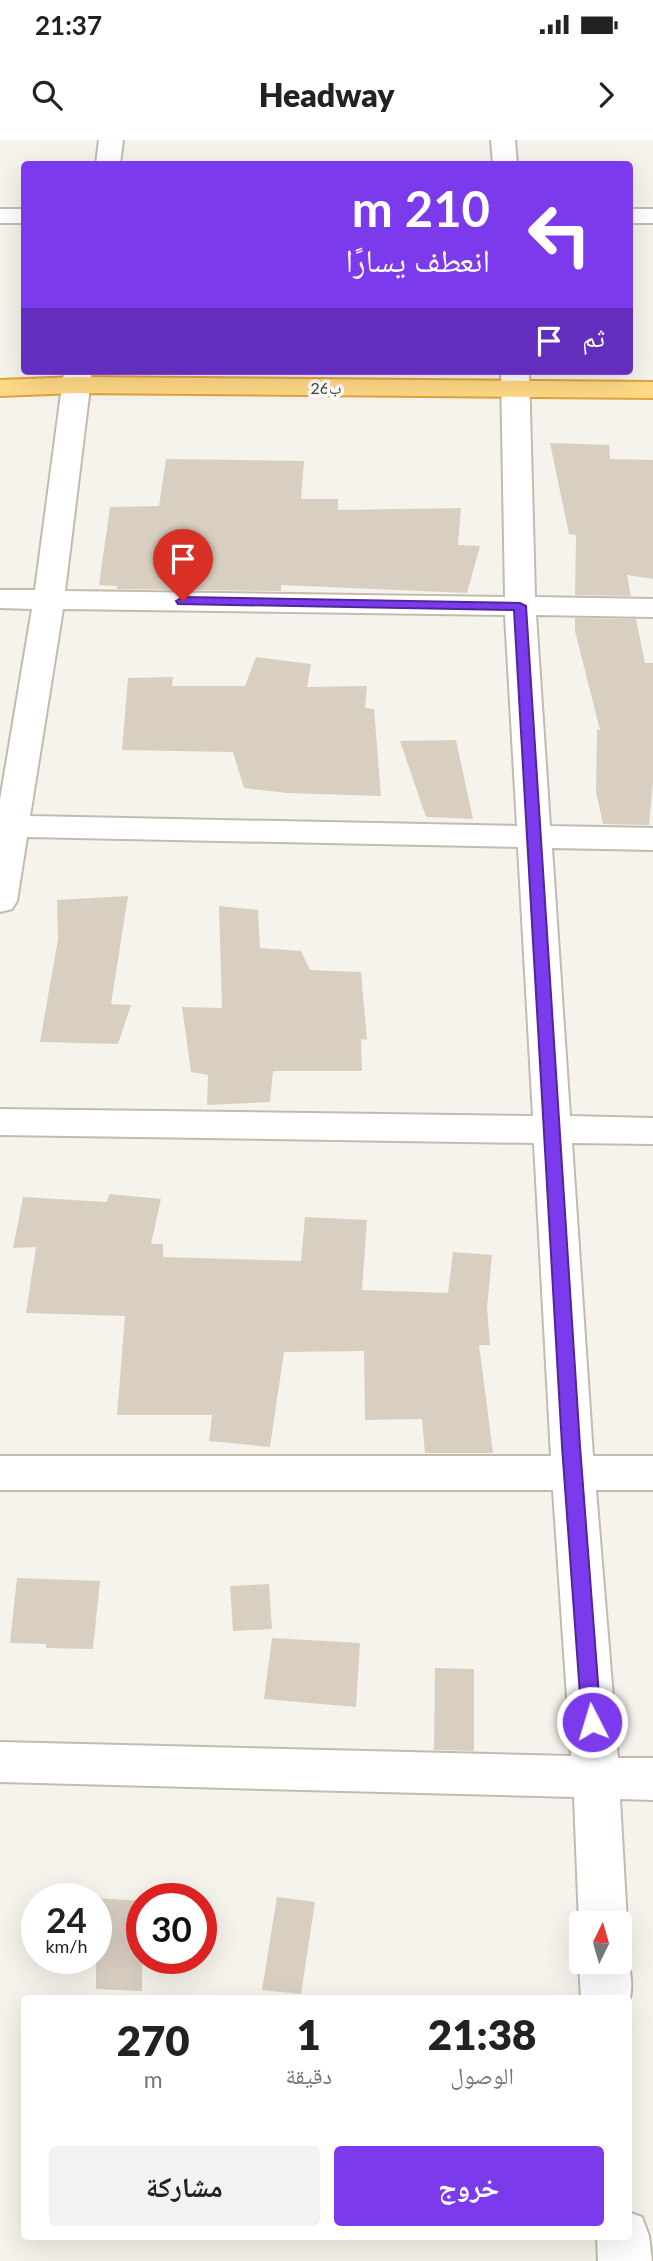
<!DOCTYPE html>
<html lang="ar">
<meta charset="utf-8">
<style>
body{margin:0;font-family:Lato,"Noto Naskh Arabic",sans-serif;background:#f2f2f2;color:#222;direction:rtl;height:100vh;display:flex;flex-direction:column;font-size:26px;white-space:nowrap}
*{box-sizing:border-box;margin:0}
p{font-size:23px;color:#767676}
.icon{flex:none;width:38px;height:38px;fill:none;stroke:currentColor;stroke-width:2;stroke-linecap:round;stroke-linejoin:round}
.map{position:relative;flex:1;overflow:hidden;direction:ltr}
.details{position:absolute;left:21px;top:1855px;width:611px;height:245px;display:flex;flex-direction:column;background:#fff;border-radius:7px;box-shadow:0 7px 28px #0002;direction:rtl}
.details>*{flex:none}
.hud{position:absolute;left:21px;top:21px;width:612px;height:214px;border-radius:7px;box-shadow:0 7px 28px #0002;direction:rtl;background:#7c3aed;color:#fff;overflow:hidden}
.needle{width:46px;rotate:5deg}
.tools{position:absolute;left:569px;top:1771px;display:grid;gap:14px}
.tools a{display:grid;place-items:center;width:63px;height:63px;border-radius:7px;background:#fff;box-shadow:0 7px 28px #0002;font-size:35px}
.speed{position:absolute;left:21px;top:1743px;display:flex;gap:14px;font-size:35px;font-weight:700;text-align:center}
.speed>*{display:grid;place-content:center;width:91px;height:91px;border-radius:50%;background:#fff;box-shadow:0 7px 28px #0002;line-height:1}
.speed small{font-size:18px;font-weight:400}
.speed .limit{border:10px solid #d22;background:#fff;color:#111}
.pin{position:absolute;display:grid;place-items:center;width:60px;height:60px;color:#fff;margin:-72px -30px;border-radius:50% 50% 50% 0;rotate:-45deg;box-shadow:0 0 7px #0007}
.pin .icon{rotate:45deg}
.me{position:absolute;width:77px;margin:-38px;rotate:355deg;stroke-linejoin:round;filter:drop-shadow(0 0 5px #0008)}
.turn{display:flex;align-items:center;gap:24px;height:147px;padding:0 28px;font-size:32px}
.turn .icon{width:91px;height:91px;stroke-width:2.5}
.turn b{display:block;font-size:49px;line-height:60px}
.then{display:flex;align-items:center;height:66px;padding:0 28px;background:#0003;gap:14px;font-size:26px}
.eta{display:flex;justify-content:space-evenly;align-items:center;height:119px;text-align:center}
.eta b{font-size:42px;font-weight:800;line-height:49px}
.button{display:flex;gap:14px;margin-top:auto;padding:14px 28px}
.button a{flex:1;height:80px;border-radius:7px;background:#7c3aed;color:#fff;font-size:28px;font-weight:800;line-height:80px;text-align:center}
.button a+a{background:#f2f2f2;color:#222}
.status{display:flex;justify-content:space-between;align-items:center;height:49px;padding:0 35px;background:#fff;direction:ltr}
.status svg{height:19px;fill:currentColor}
header{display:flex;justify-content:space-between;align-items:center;height:91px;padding:0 28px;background:#fff;font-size:32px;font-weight:800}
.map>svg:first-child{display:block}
.building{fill:#d8cfc1}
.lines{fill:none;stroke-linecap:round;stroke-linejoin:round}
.minor-casing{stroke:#c2bbae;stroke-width:4}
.trunk-casing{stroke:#e0a43c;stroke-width:4}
.minor{fill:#fff;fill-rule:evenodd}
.trunk{fill:#ffd985;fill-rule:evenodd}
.route{fill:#7c3aed;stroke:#51269a;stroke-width:2}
.labels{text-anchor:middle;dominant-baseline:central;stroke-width:7;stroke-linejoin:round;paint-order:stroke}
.far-street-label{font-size:16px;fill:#4b4439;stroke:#fff}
</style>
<div class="status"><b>21:37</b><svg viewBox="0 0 49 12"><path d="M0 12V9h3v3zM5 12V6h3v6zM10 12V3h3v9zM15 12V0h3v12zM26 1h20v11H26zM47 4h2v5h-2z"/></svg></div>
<header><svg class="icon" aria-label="forward" viewBox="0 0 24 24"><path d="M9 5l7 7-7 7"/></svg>Headway<svg class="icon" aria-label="search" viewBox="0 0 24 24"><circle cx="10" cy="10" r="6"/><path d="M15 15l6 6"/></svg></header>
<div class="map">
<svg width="653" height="2121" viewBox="0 0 653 2121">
<rect width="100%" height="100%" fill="#f6f3ec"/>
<g class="building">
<path d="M550,303L609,305L610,319L653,320V439L627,435L631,456L575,455L576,395L569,394Z"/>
<path d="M166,319L304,321L301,359H338V370L461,368L458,405L480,406L467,453L281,445V451L117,449V446L99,445L110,367L159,366Z"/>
<path d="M575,478L636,479L645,523H653V642L649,685L603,684L596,652L597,590H600L575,491Z"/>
<path d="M256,517L311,524L307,547L367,546L365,568L374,569L381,656L287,653L244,648L233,612L122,610L128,538L173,537L172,546H245Z"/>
<path d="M456,600L473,679L426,677L400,601Z"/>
<path d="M128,756L111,864L131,865L118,904L40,902L58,799L57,760Z"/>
<path d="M219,766L258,770L260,808L301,811L310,830L361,832L367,900L361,899L362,931H273L270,962L207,965L208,935L191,932L182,867L222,868Z"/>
<path d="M109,1054L161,1059L151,1104H163V1117L301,1121L305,1077L367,1080L362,1150L448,1153L453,1112L492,1115L487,1168L490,1205H479L493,1313H425L422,1279L365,1280L364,1211L284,1212L270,1307L209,1301L212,1275H117L125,1176L26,1173L36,1107L13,1108L23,1057L107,1062Z"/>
<path d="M17,1438L100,1441L93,1509L46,1508V1504L10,1503Z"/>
<path d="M269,1444L272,1489L233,1491L230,1446Z"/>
<path d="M272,1498L360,1503L356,1567L264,1559Z"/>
<path d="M435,1528L474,1529V1611L434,1610Z"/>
<path d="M277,1757L315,1762L301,1854L262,1850Z"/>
<path d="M96,1758L142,1761V1851L96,1849Z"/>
</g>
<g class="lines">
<defs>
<g id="minor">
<path d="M99,0H123L120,24H96Z"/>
<path d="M491,0H515L517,24H493Z"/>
<rect x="0" y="69" width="24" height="14"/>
<rect x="630" y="69" width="23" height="14"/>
<path d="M64,231H92L65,451L505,457L501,231H529L535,457L653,459V477L536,475L550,686L653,688V710L552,708L570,976L653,978V1004L572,1003L593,1316H653V1350H596L618,1618H653V1660L620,1659L627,1783L620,1799V1783H581V1788L579,1783L574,1657L0,1642V1602L571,1616L553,1350H0V1316H551L534,1003L0,995V969L533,976L518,707L27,697L17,761L12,769L0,772V660L32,469L0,468V450H35ZM63,469L505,475L517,686L30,676Z"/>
<path d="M620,1805C630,1818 635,1848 628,1864V1858H581L579,1822L581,1819V1822H620Z"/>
<path d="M628,2072L642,2077L649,2096L652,2121H598L597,2096H628Z"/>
</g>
<path id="trunk" d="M76,237L653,242V258L76,253L0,256V240Z"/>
</defs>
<use href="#minor" class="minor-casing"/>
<use href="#trunk" class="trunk-casing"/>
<use href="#minor" class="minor"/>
<use href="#trunk" class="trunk"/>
</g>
<path class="route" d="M183,457L520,463L526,466L580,1306L601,1582L599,1588L592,1590L585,1588L582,1582L562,1306L514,470L178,464L176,461Z"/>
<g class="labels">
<g class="far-street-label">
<text x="326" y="247">26ب</text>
</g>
</g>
</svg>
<div class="tools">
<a><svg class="needle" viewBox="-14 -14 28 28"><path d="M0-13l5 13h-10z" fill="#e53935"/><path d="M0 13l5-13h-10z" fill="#767676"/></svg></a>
</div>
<div class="speed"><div>24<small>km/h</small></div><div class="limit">30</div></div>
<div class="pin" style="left:183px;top:461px;background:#d93025"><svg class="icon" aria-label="arrive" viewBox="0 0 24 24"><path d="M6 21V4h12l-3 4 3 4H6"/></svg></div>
<svg class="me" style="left:592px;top:1582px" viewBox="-20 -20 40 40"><circle r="17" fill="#7c3aed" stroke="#fff" stroke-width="3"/><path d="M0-11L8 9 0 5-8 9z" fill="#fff"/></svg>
<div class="hud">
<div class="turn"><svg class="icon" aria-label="left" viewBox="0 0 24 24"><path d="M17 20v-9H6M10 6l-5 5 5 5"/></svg><div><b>210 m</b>انعطف يسارًا</div></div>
<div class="then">ثم<svg class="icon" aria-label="arrive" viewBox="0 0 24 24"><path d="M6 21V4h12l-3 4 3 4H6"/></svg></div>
</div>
<section class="details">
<div class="eta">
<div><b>21:38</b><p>الوصول</p></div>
<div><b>1</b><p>دقيقة</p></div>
<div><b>270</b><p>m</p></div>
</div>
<div class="button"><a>خروج</a><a>مشاركة</a></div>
</section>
</div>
